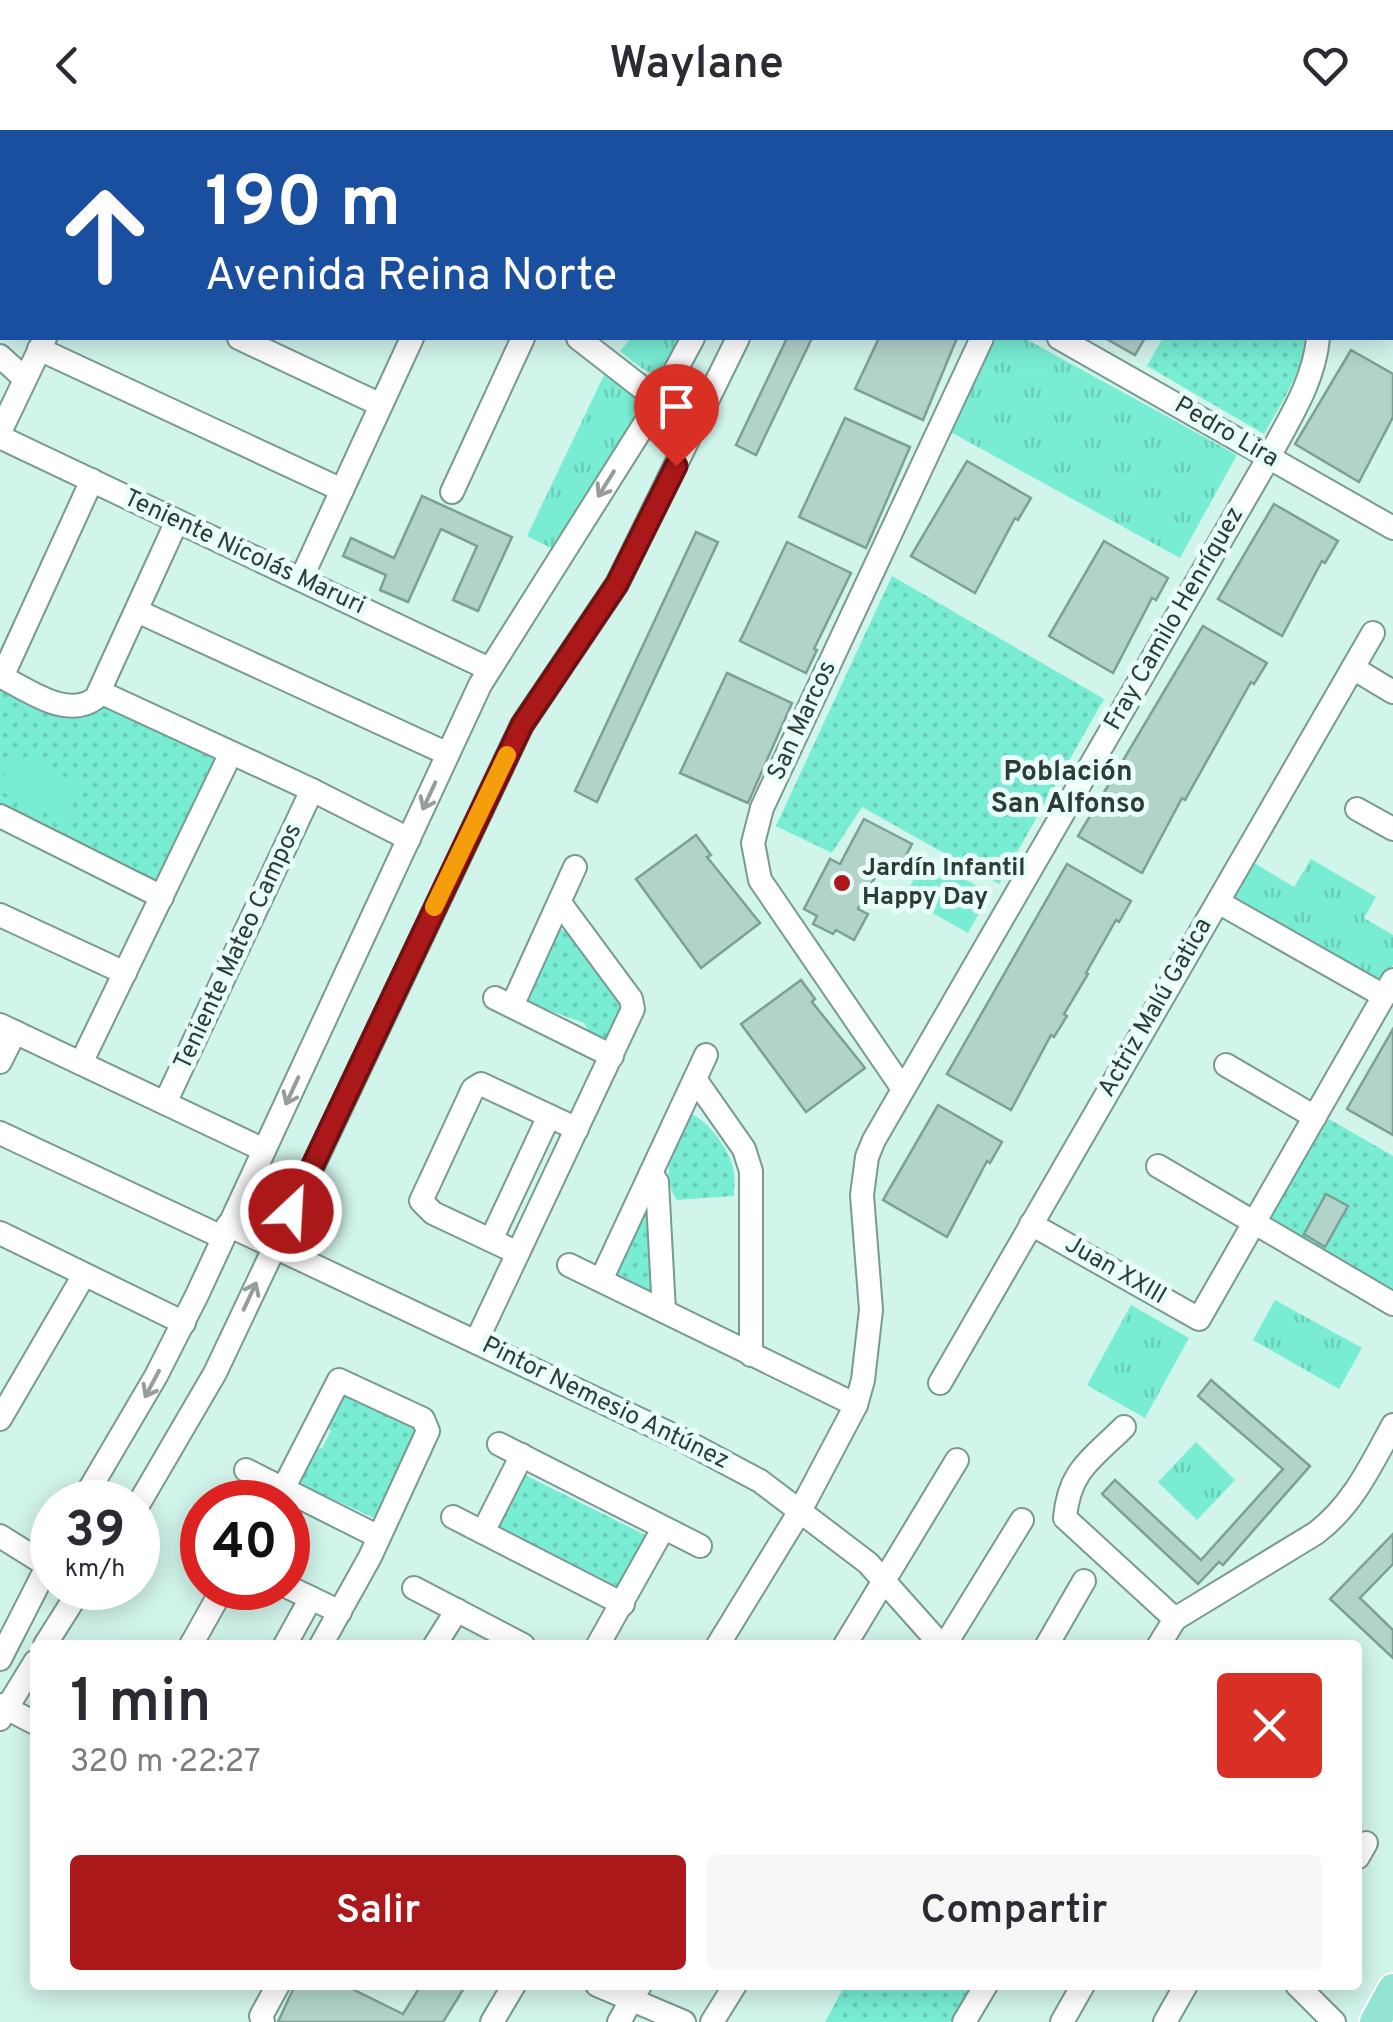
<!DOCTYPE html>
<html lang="es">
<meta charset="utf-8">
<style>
body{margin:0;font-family:Overpass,sans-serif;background:#f7f7f7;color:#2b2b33;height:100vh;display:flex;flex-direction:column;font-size:38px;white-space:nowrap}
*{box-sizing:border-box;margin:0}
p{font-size:32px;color:#7c7c81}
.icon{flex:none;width:55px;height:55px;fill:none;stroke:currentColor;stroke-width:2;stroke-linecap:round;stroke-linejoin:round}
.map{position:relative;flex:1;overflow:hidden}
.panel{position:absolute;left:30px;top:1510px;width:1332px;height:350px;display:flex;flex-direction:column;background:#fff;border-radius:10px;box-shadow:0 5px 25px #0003}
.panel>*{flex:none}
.top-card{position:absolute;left:0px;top:0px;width:1395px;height:210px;box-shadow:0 5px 25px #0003;background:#1a4fa0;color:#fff;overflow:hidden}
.speed{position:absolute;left:30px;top:1350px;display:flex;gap:20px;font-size:50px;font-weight:700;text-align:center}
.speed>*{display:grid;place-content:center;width:130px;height:130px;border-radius:50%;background:#fff;box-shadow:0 5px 25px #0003;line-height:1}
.speed small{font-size:25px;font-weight:400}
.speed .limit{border:15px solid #d22;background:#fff;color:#111}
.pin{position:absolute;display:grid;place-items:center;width:85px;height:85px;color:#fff;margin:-102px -42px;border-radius:50% 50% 50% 0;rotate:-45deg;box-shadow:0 0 10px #0007}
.pin .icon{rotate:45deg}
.me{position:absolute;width:110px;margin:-55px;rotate:25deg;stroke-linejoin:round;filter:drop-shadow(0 0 8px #0008)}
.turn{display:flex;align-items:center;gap:35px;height:210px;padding:0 40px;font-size:45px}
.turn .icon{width:130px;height:130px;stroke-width:2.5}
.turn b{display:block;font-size:70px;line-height:85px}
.round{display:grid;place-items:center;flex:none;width:105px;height:105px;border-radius:10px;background:#f7f7f7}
.overview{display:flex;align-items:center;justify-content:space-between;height:170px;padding:0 40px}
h1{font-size:60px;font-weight:600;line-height:75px}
.button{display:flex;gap:20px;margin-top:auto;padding:20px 40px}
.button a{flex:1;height:115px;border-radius:10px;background:#ab181a;color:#fff;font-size:40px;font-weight:600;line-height:115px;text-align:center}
.button a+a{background:#f7f7f7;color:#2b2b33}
header{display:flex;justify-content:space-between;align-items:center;height:130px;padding:0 40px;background:#fff;font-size:45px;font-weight:600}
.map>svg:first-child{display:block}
.grass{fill:url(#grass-tufts)}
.park{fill:url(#park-dots)}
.garden{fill:#78edd3}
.building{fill:#b1d3ca;stroke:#7e9f96;stroke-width:2.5}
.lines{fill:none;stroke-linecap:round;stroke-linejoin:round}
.minor-casing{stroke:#799a91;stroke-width:26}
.major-casing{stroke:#fff;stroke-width:34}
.minor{stroke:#fff;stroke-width:22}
.major{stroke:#95e5d5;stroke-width:30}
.oneway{stroke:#969e9c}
.route-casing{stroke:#6f1011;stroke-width:25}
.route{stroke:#ab181a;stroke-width:18}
.slow{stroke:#f59e0b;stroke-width:18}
.poi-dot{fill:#ab181a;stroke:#e9fef8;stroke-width:4}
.labels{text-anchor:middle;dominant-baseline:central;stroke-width:10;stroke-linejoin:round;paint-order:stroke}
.street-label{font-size:25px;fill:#2e3c38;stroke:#e9fef8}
.poi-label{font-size:25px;font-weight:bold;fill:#2e3c38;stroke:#e9fef8;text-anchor:start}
.neighbourhood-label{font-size:28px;font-weight:bold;fill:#2e3c38;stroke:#e9fef8}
</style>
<header><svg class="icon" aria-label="back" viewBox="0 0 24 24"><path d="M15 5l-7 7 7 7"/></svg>Waylane<svg class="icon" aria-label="heart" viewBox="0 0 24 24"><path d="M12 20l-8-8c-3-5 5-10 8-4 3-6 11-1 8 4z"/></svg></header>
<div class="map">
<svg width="1393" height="1892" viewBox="0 0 1393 1892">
<defs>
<pattern id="grass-tufts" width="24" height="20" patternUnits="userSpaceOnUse" patternTransform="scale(2.5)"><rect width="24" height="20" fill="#78edd3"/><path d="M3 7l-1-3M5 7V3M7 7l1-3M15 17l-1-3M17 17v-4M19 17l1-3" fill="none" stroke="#68ccb6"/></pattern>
<pattern id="park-dots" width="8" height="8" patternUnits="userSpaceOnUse" patternTransform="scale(2.5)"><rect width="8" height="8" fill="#78edd3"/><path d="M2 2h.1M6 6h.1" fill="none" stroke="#68ccb6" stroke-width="1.8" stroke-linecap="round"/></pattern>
</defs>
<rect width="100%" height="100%" fill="#d1f4eb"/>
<g class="grass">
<path d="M631,208H682C659,250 658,253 620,221Z"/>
<path d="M997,208H1024L1237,325L1180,428L947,300Z"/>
<path d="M606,241L635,263L634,290L551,418L527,406Z"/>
<path d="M1311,729L1376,767L1364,788L1393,805V835L1380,857L1229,768L1251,731L1294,757Z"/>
<path d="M1275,1170L1362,1218L1339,1259L1253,1210Z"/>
<path d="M1131,1175L1189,1208L1145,1288L1087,1255Z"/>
<path d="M1196,1312L1235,1350L1197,1390L1158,1352Z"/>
</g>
<g class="park">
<path d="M1163,208H1304C1305,240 1279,276 1264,304L1147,236Z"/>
<path d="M892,446L1104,569L999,754L862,677L832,723L776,696Z"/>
<path d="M0,549L61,579L97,570L228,624L159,759L0,677Z"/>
<path d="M557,799L567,801L618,870L620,879L607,909L591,904L584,893L531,874L526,867Z"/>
<path d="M692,984C710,993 731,1022 734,1042C735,1049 734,1059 734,1066L677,1070C659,1047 673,1003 692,984Z"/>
<path d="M1329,989L1393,1026V1162L1268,1090Z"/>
<path d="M648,1066L654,1068L652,1167L609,1147Z"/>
<path d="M345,1265L412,1295L418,1304L381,1384L374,1388L304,1356L298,1347L311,1320L322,1318L331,1301L325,1292L337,1269Z"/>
<path d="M523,1344L651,1408L625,1460L497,1396Z"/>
<path d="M845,1855H972L950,1892H825Z"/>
</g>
<g class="garden">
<path d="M15,623L82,655L64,692L0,661V653Z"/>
<path d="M926,728L990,763L968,803L904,767Z"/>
</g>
<g class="building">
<path d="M787,208H812L756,325L736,315Z"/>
<path d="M879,208H957L923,290L855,259Z"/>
<path d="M1105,208H1145L1135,225Z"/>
<path d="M1351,220L1393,244V287L1359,352L1295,314Z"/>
<path d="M845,288L910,317L866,418L799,387Z"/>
<path d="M967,331L1031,368L1018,390L1015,388L975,463L911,426Z"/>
<path d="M422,366L512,407L478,481L453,470L477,416L441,399L408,472L380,460L386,445L343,426L351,408L394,428Z"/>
<path d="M1274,374L1338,411L1325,433L1322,431L1282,506L1218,469Z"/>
<path d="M696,402L718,412L597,672L575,661Z"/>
<path d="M1104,411L1168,448L1156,470L1152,468L1113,543L1049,506Z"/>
<path d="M787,412L851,443L814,519L817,520L806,543L740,511Z"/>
<path d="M1203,496L1267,533L1254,554L1251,552L1185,670L1182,668L1142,743L1078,706Z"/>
<path d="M727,543L792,573L748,673L680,643Z"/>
<path d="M864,689L912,714L895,746L880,738L858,779L868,784L854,810L836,800L833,804L813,794L817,786L804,779L830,729L840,734Z"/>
<path d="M696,705L711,725L707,727L760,793L701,838L636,749Z"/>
<path d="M1067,734L1131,771L1119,792L1116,790L1086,843L1088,844L1064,884L1067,886L1054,907L1051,905L1011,980L947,944Z"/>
<path d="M801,850L815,869L812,872L865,938L806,982L741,894Z"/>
<path d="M1393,899V1005L1347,979Z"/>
<path d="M938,975L1002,1012L990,1033L987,1031L947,1107L883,1070Z"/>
<path d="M1326,1064L1348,1076L1325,1117L1304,1104Z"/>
<path d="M1211,1250L1310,1336L1223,1435L1219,1432L1198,1454L1102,1364L1115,1350L1201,1430L1283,1339L1198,1266Z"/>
<path d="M1393,1404V1434L1360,1468L1393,1500V1528L1330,1469Z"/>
<path d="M295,1855H344L403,1884L421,1855H466L443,1892H278Z"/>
</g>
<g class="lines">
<defs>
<g id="minor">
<path d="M14,0L17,2"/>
<path d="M318,0L321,2"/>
<path d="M710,0L713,2"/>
<path d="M1344,0L1345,2"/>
<path d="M141,2L142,0"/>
<path d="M499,2L501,0"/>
<path d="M635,2L637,0"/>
<path d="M800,2L802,0"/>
<path d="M835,2L837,0"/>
<path d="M1392,31H1393"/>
<path d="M0,37L2,32"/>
<path d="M239,208L381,275"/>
<path d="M578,208L659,271"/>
<path d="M1059,208L1393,398"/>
<path d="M39,219L342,360"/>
<path d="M0,226L25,249"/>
<path d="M0,302L45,208"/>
<path d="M0,307L489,539"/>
<path d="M452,362L523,208"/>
<path d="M301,449L412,208"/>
<path d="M137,481L448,624"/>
<path d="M1353,538L1393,562"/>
<path d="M0,546C28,560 67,590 96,568L177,391"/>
<path d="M2,547L92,350"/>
<path d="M100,562L312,660L409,709"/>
<path d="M1357,679L1393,699"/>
<path d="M0,686L162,767"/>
<path d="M1218,772L1384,866"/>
<path d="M0,785L125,843"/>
<path d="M495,868L612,926"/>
<path d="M512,876L575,737"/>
<path d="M0,895L264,1020"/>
<path d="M0,932L15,902"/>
<path d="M81,933L231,623"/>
<path d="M1226,935L1315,987"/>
<path d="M695,949L744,1019L751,1041V1225"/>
<path d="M903,959L760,750L753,713L762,678L982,208"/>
<path d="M165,973L312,660"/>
<path d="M0,1003L222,1107"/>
<path d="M1158,1036L1393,1174"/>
<path d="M651,1043L657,1052L664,1181"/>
<path d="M1031,1094L1199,1189L1393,850"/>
<path d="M228,1095L683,1310L760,1351L868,1433L941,1515"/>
<path d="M0,1103L184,1193"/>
<path d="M491,1110L549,986"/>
<path d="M518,1123L433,1083L421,1071L473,959L481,954L577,999"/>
<path d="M569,1135L856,1275"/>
<path d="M601,1150L706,925"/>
<path d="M476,1212L633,879L631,869L560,773"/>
<path d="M940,1253L1373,503"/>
<path d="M0,1289L84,1145"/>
<path d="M1124,1297C1092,1329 1069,1340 1065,1388L1175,1489"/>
<path d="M499,1314L700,1416"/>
<path d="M246,1340L379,1407"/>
<path d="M283,1359L339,1250L423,1289L428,1301L370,1427L321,1515"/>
<path d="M82,1372L156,1246L197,1165L480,555L659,271L693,208"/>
<path d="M138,1375L215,1243L522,595L617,454L738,208"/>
<path d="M453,1387L623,1474"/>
<path d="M483,1402L522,1325"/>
<path d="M0,1406L48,1436"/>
<path d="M288,1457L340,1482"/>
<path d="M414,1458L523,1515"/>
<path d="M45,1515L81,1458"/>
<path d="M191,1515L223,1458"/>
<path d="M285,1515L311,1468"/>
<path d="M435,1515L457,1480"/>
<path d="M598,1515L663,1399"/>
<path d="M718,1515L800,1381L856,1275L863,1250L871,1180L862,1065L867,1027L874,1010L1269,327C1289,289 1314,252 1318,208"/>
<path d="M845,1515L957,1330"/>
<path d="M945,1515L1022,1390"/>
<path d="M1047,1515L1084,1451"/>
<path d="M1159,1515L1175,1489L1316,1403C1353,1375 1371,1335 1393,1295"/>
<path d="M0,1529L52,1427"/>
<path d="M0,1575L35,1593"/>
<path d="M0,1589L35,1532"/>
<path d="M1358,1727L1366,1713"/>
<path d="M597,1855L684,1892"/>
<path d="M1297,1855L1334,1892"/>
<path d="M263,1892L261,1886L278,1855"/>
<path d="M492,1892L514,1855"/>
<path d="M619,1892L640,1855"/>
<path d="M712,1892L735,1855"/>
<path d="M964,1892L986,1855"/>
<path d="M1062,1892L1083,1855"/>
<path d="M1165,1892L1186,1855"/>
</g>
<path id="major" d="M1375,1892L1393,1859"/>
</defs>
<use href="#minor" class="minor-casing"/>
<use href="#major" class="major-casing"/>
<use href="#minor" class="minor"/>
<use href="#major" class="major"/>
</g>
<defs><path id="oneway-shaft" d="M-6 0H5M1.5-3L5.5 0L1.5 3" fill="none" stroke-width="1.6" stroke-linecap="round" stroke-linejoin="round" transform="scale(2.5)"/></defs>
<g class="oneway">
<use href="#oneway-shaft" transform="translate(606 354) rotate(122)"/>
<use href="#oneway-shaft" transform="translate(429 666) rotate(115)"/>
<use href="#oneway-shaft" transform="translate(292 961) rotate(115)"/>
<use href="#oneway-shaft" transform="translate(250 1166) rotate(-65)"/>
<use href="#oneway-shaft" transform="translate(152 1254) rotate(118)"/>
</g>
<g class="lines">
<defs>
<path id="route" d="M291,1081L522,595L617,454L676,336"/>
</defs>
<use href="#route" class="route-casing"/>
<use href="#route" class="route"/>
<path class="slow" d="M434,777L507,625"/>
</g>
<circle class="poi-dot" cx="842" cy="753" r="10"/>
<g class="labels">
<g class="street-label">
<text transform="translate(1226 303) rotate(30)">Pedro Lira</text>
<text transform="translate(244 423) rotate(25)">Teniente Nicolás Maruri</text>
<text transform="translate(1175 489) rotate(-60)">Fray Camilo Henríquez</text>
<text transform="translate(803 591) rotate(-65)">San Marcos</text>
<text transform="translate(239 817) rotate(-65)">Teniente Mateo Campos</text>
<text transform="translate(1156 878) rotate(-60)">Actriz Malú Gatica</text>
<text transform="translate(1115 1141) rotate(30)">Juan XXIII</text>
<text transform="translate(605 1274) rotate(26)">Pintor Nemesio Antúnez</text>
</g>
<g class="poi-label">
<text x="862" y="739">Jardín Infantil<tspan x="862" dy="29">Happy Day</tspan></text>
</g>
<g class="neighbourhood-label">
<text x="1068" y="643">Población<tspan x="1068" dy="32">San Alfonso</tspan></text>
</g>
</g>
</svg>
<div class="speed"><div>39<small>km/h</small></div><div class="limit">40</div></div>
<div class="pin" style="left:676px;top:336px;background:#d93025"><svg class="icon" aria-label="arrive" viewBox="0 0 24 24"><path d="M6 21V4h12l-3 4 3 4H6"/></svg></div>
<svg class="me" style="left:291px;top:1081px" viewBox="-20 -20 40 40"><circle r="17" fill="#ab181a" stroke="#fff" stroke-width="3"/><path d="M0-11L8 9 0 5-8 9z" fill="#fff"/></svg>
<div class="top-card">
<div class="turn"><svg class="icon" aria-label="ahead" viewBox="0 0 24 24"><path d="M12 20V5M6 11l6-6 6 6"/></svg><div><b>190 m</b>Avenida Reina Norte</div></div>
</div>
<section class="panel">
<div class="overview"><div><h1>1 min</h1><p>320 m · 22:27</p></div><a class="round" style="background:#d93025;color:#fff"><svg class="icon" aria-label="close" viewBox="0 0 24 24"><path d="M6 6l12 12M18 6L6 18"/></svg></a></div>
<div class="button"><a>Salir</a><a>Compartir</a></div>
</section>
</div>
